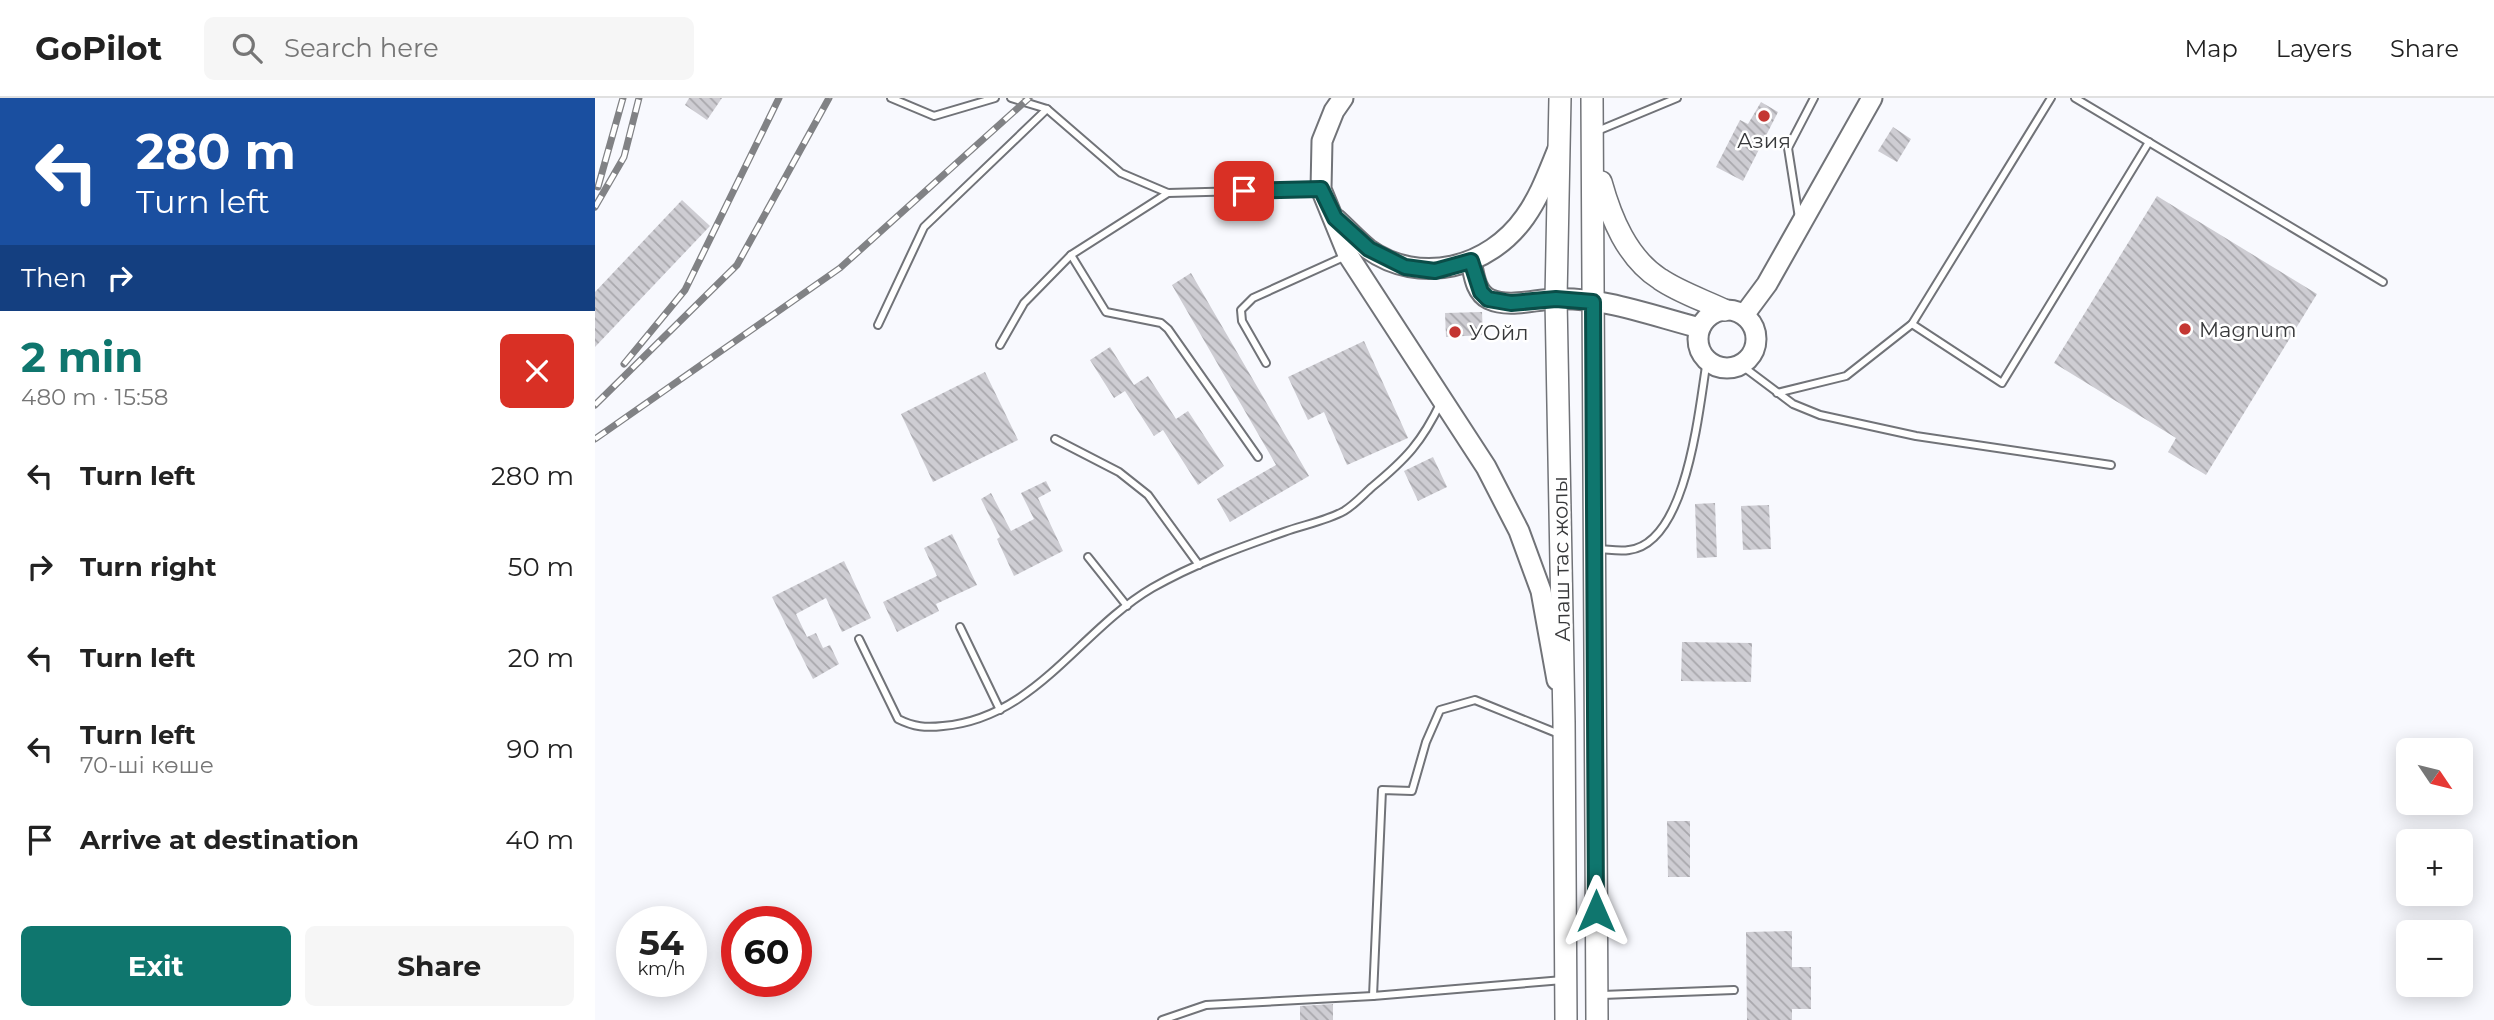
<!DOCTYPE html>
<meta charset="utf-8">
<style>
body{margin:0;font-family:Montserrat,sans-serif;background:#f6f6f6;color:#222;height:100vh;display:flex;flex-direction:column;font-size:26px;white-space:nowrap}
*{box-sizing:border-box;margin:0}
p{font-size:23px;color:#767676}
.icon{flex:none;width:38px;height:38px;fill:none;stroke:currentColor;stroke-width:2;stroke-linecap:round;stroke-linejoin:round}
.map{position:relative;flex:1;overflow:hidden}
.side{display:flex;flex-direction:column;background:#fff;width:595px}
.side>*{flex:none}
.guide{background:#1a4fa0;color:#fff;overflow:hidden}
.needle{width:46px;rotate:125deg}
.tools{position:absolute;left:1801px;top:640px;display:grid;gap:14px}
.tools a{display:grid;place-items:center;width:77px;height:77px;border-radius:10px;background:#fff;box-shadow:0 4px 18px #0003;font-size:35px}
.speed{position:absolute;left:21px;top:808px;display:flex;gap:14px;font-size:35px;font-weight:700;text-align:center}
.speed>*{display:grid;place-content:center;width:91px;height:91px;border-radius:50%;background:#fff;box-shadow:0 4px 18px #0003;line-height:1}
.speed small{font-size:18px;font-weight:400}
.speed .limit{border:10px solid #d22;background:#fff;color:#111}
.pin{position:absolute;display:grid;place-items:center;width:60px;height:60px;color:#fff;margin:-30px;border-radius:14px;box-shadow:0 4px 10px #0006}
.me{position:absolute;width:77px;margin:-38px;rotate:0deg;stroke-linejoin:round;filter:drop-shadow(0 0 5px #0008)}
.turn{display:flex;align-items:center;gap:24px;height:147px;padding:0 21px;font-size:32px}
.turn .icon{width:91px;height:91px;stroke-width:2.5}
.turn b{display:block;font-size:49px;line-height:60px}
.then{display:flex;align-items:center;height:66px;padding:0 21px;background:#0003;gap:14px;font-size:26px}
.round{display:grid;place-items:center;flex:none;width:74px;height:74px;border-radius:10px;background:#f6f6f6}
.overview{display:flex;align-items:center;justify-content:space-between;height:119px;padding:0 21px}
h1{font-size:42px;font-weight:700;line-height:52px;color:#0f766e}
.cta{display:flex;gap:14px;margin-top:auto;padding:14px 21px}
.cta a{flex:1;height:80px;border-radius:10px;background:#0f766e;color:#fff;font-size:28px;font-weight:700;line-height:80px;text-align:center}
.cta a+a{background:#f6f6f6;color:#222}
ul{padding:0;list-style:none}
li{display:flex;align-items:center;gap:21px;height:91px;padding:0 21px}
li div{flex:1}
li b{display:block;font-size:26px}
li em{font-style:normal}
header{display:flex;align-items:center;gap:42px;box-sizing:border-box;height:98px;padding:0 35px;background:#fff;border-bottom:2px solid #e0e0e0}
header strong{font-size:33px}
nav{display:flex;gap:38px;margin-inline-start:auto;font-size:24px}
.search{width:490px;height:63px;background:#f6f6f6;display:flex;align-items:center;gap:18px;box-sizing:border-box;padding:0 24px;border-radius:10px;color:#767676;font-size:26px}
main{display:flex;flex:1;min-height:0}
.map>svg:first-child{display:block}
.building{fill:url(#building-back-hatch)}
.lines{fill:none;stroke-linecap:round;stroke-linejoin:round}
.service-casing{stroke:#717378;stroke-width:10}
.secondary-casing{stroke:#717378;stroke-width:23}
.primary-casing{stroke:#717378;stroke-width:24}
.service{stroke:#fff;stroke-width:6}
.secondary{stroke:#fff;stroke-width:19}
.primary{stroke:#fff;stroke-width:21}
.rail-casing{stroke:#818285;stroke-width:7}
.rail{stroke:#fff;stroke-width:4.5;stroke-dasharray:13;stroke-linecap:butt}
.route-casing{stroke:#0a4d48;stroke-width:18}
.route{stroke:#0f766e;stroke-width:12}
.poi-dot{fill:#c43632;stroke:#fff;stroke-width:2.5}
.labels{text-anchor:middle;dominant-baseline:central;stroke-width:5;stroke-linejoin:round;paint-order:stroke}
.poi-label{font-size:21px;fill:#38393b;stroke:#fff;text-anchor:start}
.street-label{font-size:21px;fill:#38393b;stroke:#fff}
</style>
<header>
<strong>GoPilot</strong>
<div class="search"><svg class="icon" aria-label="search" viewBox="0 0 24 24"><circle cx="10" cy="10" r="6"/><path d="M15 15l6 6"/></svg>Search here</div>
<nav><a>Map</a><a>Layers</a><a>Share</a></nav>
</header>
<main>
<section class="side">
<div class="guide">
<div class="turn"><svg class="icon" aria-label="left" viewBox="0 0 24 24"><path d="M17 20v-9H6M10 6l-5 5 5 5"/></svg><div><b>280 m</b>Turn left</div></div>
<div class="then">Then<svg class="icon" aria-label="right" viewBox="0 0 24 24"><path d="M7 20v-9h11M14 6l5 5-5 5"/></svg></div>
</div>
<div class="overview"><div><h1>2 min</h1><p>480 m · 15:58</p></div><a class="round" style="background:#d93025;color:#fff"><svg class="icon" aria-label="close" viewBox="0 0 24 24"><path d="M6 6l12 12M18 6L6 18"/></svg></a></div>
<ul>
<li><svg class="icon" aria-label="left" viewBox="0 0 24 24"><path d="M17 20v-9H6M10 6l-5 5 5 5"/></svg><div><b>Turn left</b></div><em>280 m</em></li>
<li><svg class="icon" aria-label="right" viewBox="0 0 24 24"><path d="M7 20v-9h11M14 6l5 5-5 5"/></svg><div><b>Turn right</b></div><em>50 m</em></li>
<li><svg class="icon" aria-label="left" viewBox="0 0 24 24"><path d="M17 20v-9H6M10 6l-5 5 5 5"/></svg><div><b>Turn left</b></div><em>20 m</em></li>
<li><svg class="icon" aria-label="left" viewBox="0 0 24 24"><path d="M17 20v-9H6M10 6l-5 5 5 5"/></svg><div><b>Turn left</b><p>70-ші көше</p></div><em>90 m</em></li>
<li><svg class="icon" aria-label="arrive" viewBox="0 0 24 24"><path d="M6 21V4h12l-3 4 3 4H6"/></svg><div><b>Arrive at destination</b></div><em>40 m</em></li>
</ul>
<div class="cta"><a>Exit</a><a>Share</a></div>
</section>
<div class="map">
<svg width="1899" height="922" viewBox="0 0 1899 922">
<defs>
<pattern id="building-back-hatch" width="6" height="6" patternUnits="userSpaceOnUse" patternTransform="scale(1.75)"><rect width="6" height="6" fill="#cecdd3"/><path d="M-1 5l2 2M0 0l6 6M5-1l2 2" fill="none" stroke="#a8a7ac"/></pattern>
</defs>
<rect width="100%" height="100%" fill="#f8f9fe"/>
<g class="building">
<path d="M94,0H127L112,22L90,7Z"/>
<path d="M1166,4L1183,14L1148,83L1121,69L1145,22L1153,26Z"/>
<path d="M1298,29L1316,41L1302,64L1283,53Z"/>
<path d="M1562,98L1722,196L1611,377L1573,354L1581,340L1459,265Z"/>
<path d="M87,102L115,128L0,249V194Z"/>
<path d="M596,175L714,378L635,424L622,401L681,367L577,187Z"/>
<path d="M887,214L888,237L851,239L850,215Z"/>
<path d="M769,243L813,340L752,367L729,314L713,322L693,279Z"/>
<path d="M515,249L539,287L553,278L581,321L593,313L629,368L603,387L568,332L559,338L530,293L519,300L495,262Z"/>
<path d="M390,274L423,342L338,384L306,316Z"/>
<path d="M838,359L852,389L823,403L809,373Z"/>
<path d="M451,383L456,393L443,400L468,453L419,478L402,441L405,439L386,401L396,395L416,433L439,421L426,395Z"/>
<path d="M1120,405L1122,459L1102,460L1100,406Z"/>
<path d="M1174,407L1176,451L1148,452L1146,408Z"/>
<path d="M357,436L382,487L341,506L344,513L302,534L288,504L342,478L329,450Z"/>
<path d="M249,463L276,520L247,534L231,500L201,516L212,539L221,535L228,550L235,547L244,566L218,581L177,499Z"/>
<path d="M1087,544L1157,545L1156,584L1086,583Z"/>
<path d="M1072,723H1095V779H1073Z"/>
<path d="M1197,833V869H1216V911H1197V922H1152L1151,834Z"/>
<path d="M738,906V922H705V908Z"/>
</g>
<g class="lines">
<defs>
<g id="service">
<path d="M296,0L339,18L400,0"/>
<path d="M416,0L452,11L526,75L573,95L724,91"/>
<path d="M1480,0L1788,184"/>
<path d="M1000,34L1082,0"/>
<path d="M1204,120L1193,50L1219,0"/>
<path d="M476,157L511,214L566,225L573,231L663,359"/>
<path d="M1317,226L1407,285L1554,44"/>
<path d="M283,227L329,129L452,11"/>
<path d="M405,247L429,205L476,157L573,95"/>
<path d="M671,265L647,223L646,212L658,200L751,158"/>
<path d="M1146,267L1198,306L1225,317L1321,338L1516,367"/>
<path d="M1182,295L1251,278L1317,226L1456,0"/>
<path d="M460,341L524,374L553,397L604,467"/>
<path d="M1002,451C1012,451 1024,454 1034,452C1093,445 1104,308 1112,262"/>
<path d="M493,459L532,508"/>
<path d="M365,529L405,612"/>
<path d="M264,541L303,621C319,629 331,630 348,628C440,620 484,533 557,490C599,466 643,450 689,434C708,427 731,423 749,413C759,407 768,397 777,389C811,361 827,344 846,304"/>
<path d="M964,636L880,602L845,612L831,644L817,693L787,692L778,898L968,882"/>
<path d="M1007,897L1139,892"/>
<path d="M567,922L611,907L778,898"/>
</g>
<g id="secondary">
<path d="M748,0L739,13L727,43L726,91L753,157L891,369L924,433L946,493L962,582"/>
<path d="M741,121C752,131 762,142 773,151C825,188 894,170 930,119C945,98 953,75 963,51"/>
<path d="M876,163C879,176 880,194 894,201C913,210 938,202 958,201C1006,198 1058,218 1105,230"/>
<circle cx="1132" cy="241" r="29"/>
<path d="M1149,217L1172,186L1277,0"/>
</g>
<g id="primary">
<path d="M965,0L961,201L969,624L971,922"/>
<path d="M997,0L1002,922"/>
<path d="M1006,84C1016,120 1032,160 1065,181C1084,194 1108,202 1129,212"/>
</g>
</defs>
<use href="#service" class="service-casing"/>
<use href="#secondary" class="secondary-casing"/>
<use href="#primary" class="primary-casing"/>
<use href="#service" class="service"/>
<use href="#secondary" class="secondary"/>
<use href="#primary" class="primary"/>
<defs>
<g id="rail">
<path d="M3,89L28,0"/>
<path d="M0,109L29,59L44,0"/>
<path d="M29,266L90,192L184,0"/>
<path d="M0,307L142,167L234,0"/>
<path d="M0,341L245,170L434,0"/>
</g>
</defs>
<use href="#rail" class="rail-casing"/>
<use href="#rail" class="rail"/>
</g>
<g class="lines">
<defs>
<path id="route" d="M649,93L726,91L740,120L774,151L810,169L840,173L876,163L886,194L893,201L916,205L961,201L998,204L1001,813"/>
</defs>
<use href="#route" class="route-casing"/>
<use href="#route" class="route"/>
</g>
<g class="poi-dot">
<circle cx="1169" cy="18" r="7"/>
<circle cx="1590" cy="231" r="7"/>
<circle cx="860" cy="234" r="7"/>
</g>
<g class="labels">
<g class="poi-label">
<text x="1169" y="42" text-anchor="middle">Азия</text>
<text x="1604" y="231">Magnum</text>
<text x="874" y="234">УОйл</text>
</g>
<g class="street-label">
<text transform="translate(966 461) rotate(-91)">Алаш тас жолы</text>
</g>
</g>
</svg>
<div class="tools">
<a><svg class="needle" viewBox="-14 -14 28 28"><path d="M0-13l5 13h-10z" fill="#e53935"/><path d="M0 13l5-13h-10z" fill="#767676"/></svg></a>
<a>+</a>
<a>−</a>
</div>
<div class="speed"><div>54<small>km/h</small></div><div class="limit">60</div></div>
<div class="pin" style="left:649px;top:93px;background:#d93025"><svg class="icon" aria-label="arrive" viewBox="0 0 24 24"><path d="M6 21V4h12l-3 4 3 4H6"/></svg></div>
<svg class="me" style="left:1001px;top:813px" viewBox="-20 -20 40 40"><path d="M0-17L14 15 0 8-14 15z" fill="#0f766e" stroke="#fff" stroke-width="4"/></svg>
</div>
</main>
